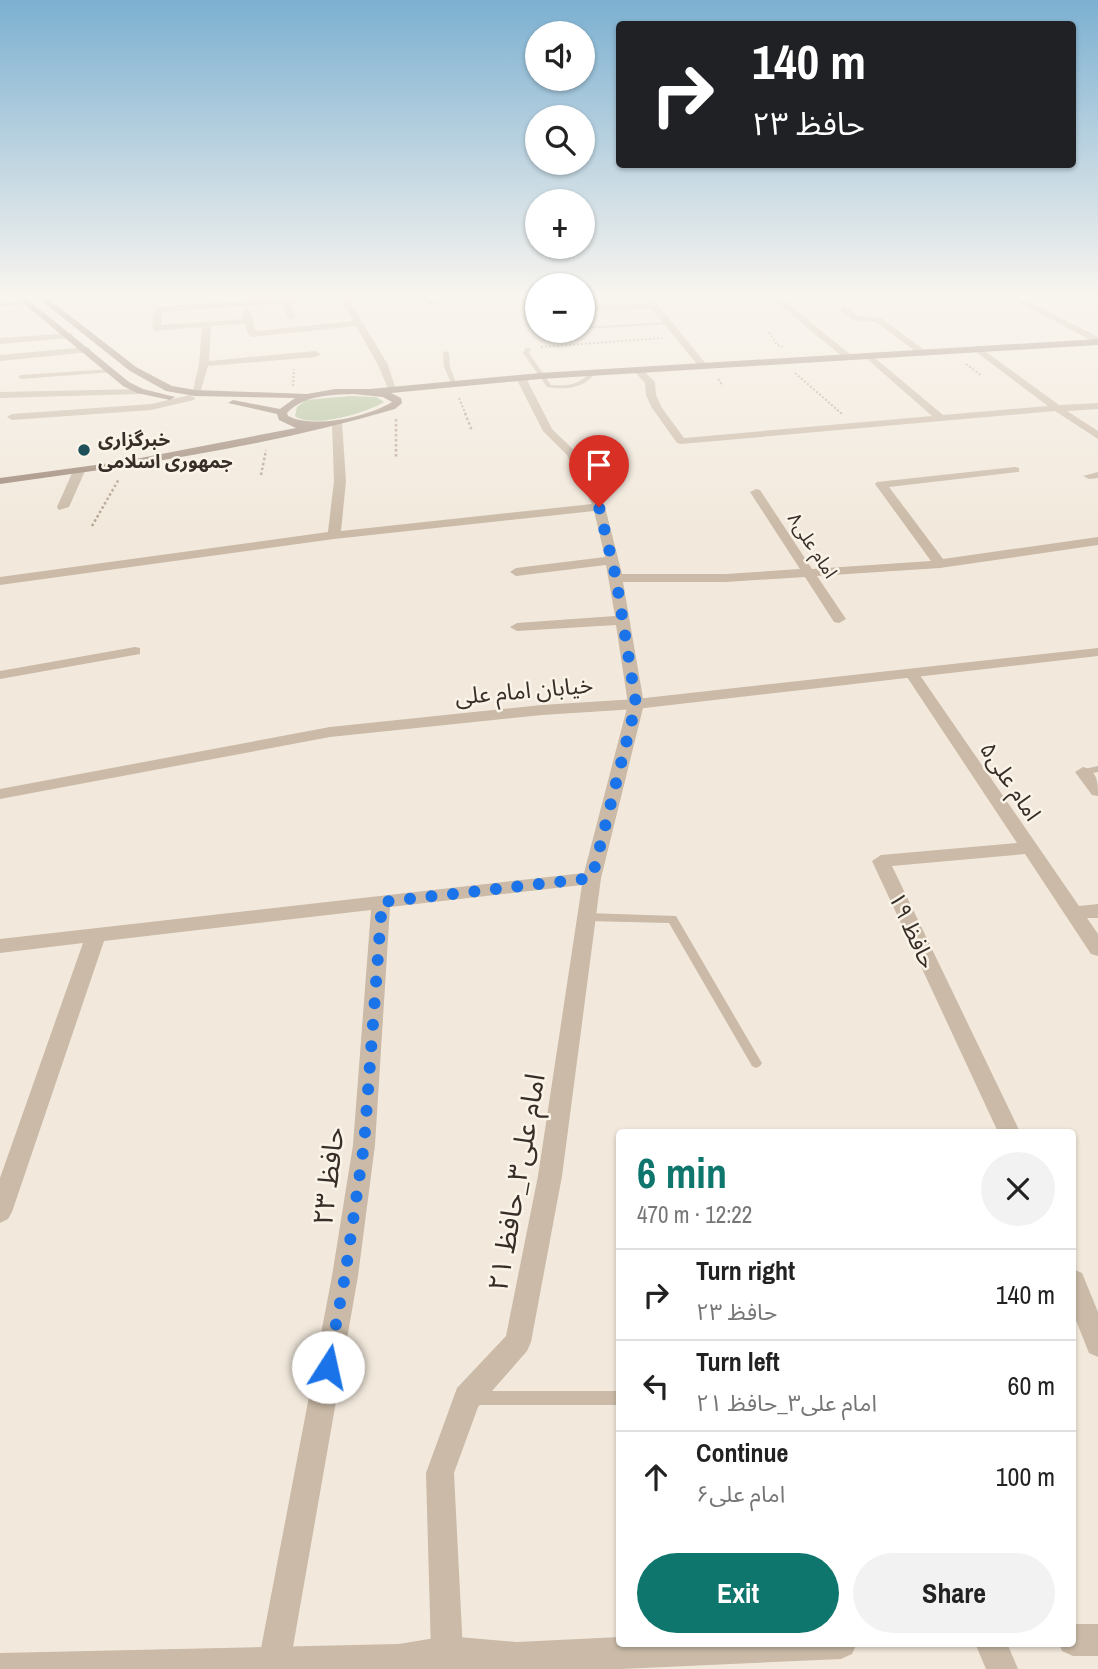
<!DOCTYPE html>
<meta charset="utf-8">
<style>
body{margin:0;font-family:"Archivo Narrow","Noto Sans Arabic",sans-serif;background:#f2f2f2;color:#222;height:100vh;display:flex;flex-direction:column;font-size:26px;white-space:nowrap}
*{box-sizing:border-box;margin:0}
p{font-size:23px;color:#767676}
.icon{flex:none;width:38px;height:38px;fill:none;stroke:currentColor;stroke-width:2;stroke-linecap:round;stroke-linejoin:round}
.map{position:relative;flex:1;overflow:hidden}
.drawer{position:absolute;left:616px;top:1129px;width:460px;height:518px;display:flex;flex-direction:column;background:#fff;border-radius:7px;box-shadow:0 2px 5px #0004}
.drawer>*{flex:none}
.top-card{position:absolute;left:616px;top:21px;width:460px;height:147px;border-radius:7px;box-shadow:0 2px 5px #0004;background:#202124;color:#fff;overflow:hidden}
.buttons{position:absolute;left:525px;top:21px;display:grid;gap:14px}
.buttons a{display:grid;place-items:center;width:70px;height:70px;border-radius:50%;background:#fff;box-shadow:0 2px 5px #0004;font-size:35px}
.pin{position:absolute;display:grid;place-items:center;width:60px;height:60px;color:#fff;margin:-72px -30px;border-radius:50% 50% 50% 0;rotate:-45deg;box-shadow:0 0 7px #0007}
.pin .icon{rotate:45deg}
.me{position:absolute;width:77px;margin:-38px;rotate:10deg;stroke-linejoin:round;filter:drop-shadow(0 0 5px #0008)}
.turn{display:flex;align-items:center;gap:24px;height:147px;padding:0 21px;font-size:32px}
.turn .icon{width:91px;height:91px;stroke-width:2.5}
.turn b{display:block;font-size:49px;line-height:60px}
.round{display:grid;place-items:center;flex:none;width:74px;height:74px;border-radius:37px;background:#f2f2f2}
.headline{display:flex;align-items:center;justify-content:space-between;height:119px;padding:0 21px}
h1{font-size:42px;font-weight:800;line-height:52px;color:#0f766e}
.cta{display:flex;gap:14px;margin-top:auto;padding:14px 21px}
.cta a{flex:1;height:80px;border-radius:42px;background:#0f766e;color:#fff;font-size:28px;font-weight:800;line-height:80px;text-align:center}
.cta a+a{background:#f2f2f2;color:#222}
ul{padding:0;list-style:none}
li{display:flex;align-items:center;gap:21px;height:91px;padding:0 21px;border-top:2px solid #e0e0e0}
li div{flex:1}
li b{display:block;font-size:26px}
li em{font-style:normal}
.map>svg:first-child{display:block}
.green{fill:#b2c19b}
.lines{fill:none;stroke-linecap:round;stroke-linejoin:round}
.path-far1{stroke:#b6a492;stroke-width:2;stroke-dasharray:2 2;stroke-linecap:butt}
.path{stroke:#b6a492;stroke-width:2.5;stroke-dasharray:2.5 2.5;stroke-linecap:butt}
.service{fill:#cabaa7;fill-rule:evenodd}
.minor{fill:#cabaa7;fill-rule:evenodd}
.tertiary{fill:#cabaa7;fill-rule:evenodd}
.secondary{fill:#9e8979;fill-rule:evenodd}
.route{stroke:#1a73e8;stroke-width:12;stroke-dasharray:0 21.6}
.poi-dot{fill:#1d5059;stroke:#faf3e8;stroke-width:2.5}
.labels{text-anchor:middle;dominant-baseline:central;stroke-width:5;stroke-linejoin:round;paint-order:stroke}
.far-poi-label{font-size:19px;font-weight:bold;fill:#372e28;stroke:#faf3e8;text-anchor:start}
.far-street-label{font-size:19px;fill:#372e28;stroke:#faf3e8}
.street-label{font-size:23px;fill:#372e28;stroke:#faf3e8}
.near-street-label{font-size:28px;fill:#372e28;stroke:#faf3e8}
</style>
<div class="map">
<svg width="1098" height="1669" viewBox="0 0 1098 1669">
<rect width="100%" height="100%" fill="#f2e9dc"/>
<path class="green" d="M350,396L376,397L384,402C366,413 313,429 295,416L297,407L306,400Z"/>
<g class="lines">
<g class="path-far1">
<path d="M769,332L777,345L783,347"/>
<path d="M541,347L662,338"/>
<path d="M966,364L982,376"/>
<path d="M795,373L842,414"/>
<path d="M718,379L723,386"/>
<path d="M293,386L294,369"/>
<path d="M459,398L466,415"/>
</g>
<g class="path">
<path d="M465,413L472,431"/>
<path d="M396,419V457"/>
<path d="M261,475L266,450"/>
<path d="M92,526L119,479"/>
</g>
<g class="service">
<path d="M500,294H504L510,300L506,301Z"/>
<path d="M669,322L671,324L583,329V327Z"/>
<path d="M526,348L531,349L529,353L551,385C568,386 579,385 591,372L596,373C582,389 567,390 547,387L523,353Z"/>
<path d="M446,351L449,353L450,367L457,386L452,385L444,367L443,353Z"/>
<path d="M111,369L113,370V372L21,379L18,377L21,375Z"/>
<path d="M1098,766V772L1083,775L1078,772L1080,770Z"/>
<path d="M587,913L676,916L760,1060L762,1063L760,1066L756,1068L752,1066L669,923L587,921L583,920L582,917L583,914Z"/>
<path d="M475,1391H620V1405H475L470,1403L468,1398L470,1393Z"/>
</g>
<g class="minor">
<path d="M83,294H108L46,302L42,300Z"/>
<path d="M339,294H372L348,298L388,365L397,393L389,391L378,365L356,326L252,337L248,334L245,324L211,326L209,361L316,351L321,354L316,357L208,366L200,393L192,395L199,364L202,327L156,331L152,328L154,310L158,307ZM340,299L353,321L256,331L250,311L246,308L242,311L244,319L161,325L162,312L283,303L287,317L291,320L295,317L291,302Z"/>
<path d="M419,294H427L435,303L428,305Z"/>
<path d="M641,294H649L706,364V368H700L652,309L583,311V306L649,304Z"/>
<path d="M767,294H776L851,355V359H845Z"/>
<path d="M1004,294H1014L1098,337V344Z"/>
<path d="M844,306L858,316L881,318L927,352L919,354L876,322L853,320L840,309Z"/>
<path d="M72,333L73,335L69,338L0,344V338Z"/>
<path d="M978,346L1059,405L1098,403V409L1067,411L1098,431V439L1055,411L681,444L677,443L652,408L646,395L645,383L633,370L641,368L655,382L656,395L662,408L684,438L932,416L866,358L864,356L869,353L943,415L1048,406L975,351V347Z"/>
<path d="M87,347L90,348V352L0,361V355Z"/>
<path d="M522,377L527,380L552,429L577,453L605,507L622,574H726L800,569L750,492L756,489L760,490L812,569L931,561L875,484L877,482L1015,467L1019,468V472L889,487L943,559L1098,537V545L940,568L817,576L846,619L839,623L834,622L805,577L726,582H623L644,704L601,878L562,1176L531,1342L527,1351L478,1407L454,1473L463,1652L458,1663L447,1668L436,1663L431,1652L426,1473L457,1388L506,1336L538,1176L582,885L390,907L375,1145L358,1276L290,1664L288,1669H260L258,1664L332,1276L353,1145L371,910L104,941L12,1212L8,1219L0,1223V1178L83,943L0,953V939L584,873L628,704L616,625L517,631L510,627L517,623L615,616L606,565L516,576L510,572L516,568L605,557L594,511L334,539L0,585V577L328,532L334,481L332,423L337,420L342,423L346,481L341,531L592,504L567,455L543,431L517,380Z"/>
<path d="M143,389L145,391L140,394L0,398V392Z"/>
<path d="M190,395L195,398L194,400L151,410L12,420L7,417L12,414L151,404Z"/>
<path d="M79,468L85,471L69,507L59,510L57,507L73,471Z"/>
<path d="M1098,472V478L1089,479L1083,476Z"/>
<path d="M135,647L140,648V654L0,679V671Z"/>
<path d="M912,670L917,671L1079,906L1098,904V918H1087L1098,934V956L1091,954L1025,854L892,866L1020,1132H998L872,861L881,855L1017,843L905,674Z"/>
<path d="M1083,767C1098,771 1098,783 1098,796L1092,795L1075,772Z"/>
<path d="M1073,1269L1082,1273L1098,1312V1357L1089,1353L1073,1313Z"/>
<path d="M975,1643H1007L1018,1669H986Z"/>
</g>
<g class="tertiary">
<path d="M0,301H28L32,303L0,307Z"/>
<path d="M1098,648V656L636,709L542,715L330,737L0,799V789L330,727L542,705L636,699Z"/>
<path d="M1073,1624H1098V1656H1073L1062,1651L1059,1643H1073Z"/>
<path d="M447,1636L517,1642L620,1637V1643H857L852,1654L841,1659L621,1669H0V1653L399,1644Z"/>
</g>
<g class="secondary">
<path d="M12,294H21L129,382L143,389L175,397L170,400L137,393L123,386Z"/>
<path d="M33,294H42L136,367L172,386L195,390L307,394L335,389H370L540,373L1098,339V345L540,379L391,393L401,398L402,403L395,409C266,447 132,466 0,484V478L125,461L296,428L279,420L277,414L228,403L233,400L280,409L295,398L195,396L166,391L130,371ZM353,394L383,397L392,402C368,417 313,429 288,416L287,413C304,395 330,395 353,394Z"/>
</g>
</g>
<linearGradient id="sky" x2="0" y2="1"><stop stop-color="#7cb0d1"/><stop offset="0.56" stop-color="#f9f5ef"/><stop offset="1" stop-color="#f9f5ef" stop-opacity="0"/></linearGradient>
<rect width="1098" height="527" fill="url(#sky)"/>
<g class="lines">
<path class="route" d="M328,1367L345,1276L364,1145L382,902L592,878L636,704L616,578L599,507"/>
</g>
<circle class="poi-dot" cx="84" cy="450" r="7"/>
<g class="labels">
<g class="far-poi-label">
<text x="98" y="439">خبرگزاری<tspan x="98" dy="22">جمهوری اسلامی</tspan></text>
</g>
<g class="far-street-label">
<text transform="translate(813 545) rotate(57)">امام علی۸</text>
</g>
<g class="street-label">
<text transform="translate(524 690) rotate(-5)">خیابان امام علی</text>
<text transform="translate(1011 781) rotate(56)">امام علی۵</text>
<text transform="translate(913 930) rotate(65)">حافظ ۱۹</text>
</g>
<g class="near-street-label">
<text transform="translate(328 1176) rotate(-83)">حافظ ۲۳</text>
<text transform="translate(516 1182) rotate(-80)">امام علی۳_حافظ ۲۱</text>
</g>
</g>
</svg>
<div class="buttons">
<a><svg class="icon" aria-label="sound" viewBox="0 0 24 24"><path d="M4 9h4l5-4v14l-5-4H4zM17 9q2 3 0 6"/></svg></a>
<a><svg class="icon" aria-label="search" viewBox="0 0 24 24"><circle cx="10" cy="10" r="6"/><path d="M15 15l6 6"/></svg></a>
<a>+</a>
<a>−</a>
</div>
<div class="pin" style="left:599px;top:507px;background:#d93025"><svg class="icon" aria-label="arrive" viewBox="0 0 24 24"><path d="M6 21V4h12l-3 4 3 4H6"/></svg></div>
<svg class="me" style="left:328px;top:1367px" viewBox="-20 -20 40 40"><circle r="19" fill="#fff"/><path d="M0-13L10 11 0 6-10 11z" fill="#1a73e8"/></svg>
<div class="top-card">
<div class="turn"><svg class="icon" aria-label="right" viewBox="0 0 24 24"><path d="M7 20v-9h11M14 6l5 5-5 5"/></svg><div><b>140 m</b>حافظ ۲۳</div></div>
</div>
<section class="drawer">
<div class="headline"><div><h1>6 min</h1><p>470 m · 12:22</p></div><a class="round"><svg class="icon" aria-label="close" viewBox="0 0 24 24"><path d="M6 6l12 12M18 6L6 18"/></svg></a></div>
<ul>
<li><svg class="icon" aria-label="right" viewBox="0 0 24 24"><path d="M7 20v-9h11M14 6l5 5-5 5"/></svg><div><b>Turn right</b><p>حافظ ۲۳</p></div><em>140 m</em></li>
<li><svg class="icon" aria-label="left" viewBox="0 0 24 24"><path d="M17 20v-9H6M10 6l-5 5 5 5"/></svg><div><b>Turn left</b><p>امام علی۳_حافظ ۲۱</p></div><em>60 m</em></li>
<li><svg class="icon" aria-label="ahead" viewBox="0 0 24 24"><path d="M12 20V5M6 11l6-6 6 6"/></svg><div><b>Continue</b><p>امام علی۶</p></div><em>100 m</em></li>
</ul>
<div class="cta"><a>Exit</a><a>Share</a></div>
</section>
</div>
